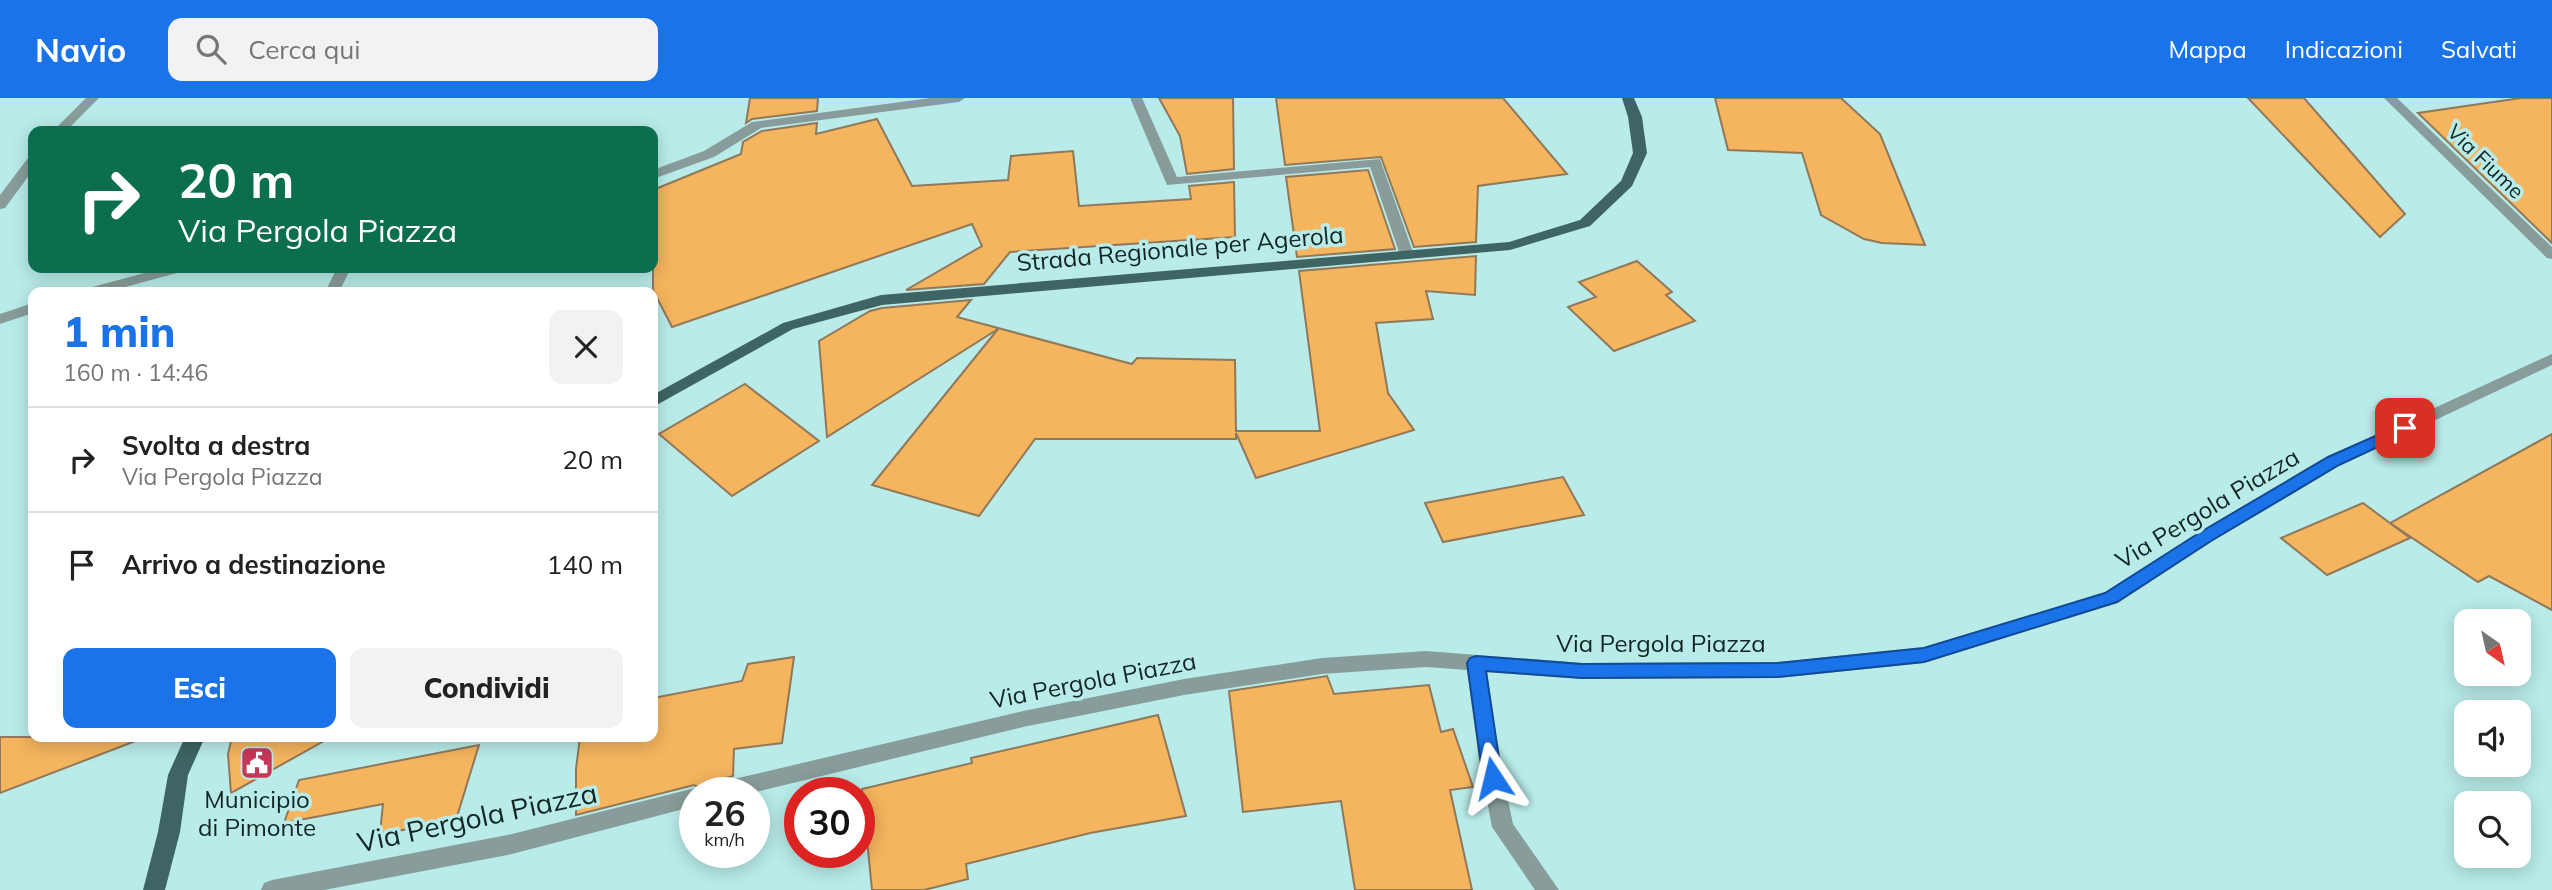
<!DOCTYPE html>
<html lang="it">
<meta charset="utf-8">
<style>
body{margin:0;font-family:Mulish,sans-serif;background:#f2f2f2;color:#222;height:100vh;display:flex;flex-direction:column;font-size:26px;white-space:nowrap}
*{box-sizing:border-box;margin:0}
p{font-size:23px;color:#767676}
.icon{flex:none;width:38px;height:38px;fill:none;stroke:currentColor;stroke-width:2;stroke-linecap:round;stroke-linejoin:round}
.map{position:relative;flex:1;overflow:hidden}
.details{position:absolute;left:28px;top:189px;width:630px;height:455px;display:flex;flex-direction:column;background:#fff;border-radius:14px;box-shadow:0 4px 18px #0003}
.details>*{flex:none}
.banner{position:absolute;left:28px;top:28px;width:630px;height:147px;border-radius:14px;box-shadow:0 4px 18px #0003;background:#0b6e4f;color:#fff;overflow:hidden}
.needle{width:46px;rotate:146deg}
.controls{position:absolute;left:2454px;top:511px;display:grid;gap:14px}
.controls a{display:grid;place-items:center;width:77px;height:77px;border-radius:14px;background:#fff;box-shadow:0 4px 18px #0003;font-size:35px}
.speed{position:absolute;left:679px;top:679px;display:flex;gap:14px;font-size:35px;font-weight:700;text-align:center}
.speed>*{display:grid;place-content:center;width:91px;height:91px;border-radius:50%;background:#fff;box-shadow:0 4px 18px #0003;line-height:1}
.speed small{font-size:18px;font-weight:400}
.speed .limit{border:10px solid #d22;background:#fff;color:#111}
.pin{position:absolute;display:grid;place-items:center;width:60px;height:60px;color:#fff;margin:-30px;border-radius:14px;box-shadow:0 4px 10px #0006}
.me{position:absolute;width:77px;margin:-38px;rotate:350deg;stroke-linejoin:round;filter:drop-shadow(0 0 5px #0008)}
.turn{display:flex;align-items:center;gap:24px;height:147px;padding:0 35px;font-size:32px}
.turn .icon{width:91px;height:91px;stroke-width:2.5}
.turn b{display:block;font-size:49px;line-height:60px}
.round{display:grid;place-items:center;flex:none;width:74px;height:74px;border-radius:14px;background:#f2f2f2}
.headline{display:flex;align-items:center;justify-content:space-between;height:119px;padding:0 35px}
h1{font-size:42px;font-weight:800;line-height:52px;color:#1a73e8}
.action{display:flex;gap:14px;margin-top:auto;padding:14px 35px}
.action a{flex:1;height:80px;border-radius:14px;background:#1a73e8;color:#fff;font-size:28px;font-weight:800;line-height:80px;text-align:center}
.action a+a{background:#f2f2f2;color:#222}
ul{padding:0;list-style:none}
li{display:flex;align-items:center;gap:21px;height:105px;padding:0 35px;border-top:2px solid #e0e0e0}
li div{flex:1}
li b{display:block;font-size:26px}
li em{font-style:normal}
header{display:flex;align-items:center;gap:42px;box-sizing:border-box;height:98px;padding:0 35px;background:#1a73e8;color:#fff}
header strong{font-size:33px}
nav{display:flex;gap:38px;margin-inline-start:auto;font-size:24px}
.search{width:490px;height:63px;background:#f2f2f2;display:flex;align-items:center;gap:18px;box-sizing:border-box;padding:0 24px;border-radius:14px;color:#767676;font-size:26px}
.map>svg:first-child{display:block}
.building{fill:#f5b45e;stroke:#90785a;stroke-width:2}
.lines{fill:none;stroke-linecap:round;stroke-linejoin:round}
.minor{fill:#889d9b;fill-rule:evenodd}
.major{fill:#3e6563;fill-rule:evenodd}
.route{fill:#1a73e8;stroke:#114b97;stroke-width:2}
.labels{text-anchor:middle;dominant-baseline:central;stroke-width:7;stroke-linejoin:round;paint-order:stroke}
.far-street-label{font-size:21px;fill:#122625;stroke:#b9ece9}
.street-label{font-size:24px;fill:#122625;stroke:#b9ece9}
.poi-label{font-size:24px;fill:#122625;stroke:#b9ece9}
.near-street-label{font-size:28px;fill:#122625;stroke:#b9ece9}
</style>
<header>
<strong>Navio</strong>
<div class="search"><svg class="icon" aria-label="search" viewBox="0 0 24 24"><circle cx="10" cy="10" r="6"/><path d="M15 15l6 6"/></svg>Cerca qui</div>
<nav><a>Mappa</a><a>Indicazioni</a><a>Salvati</a></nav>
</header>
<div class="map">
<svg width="2552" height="792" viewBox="0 0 2552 792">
<rect width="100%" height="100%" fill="#b9ece9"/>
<g class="building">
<path d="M750,0H818L817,13L752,21L746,25Z"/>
<path d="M1159,0H1233L1234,71L1187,76L1180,38Z"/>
<path d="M1276,0H1503L1567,76L1478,88L1476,144L1414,149L1381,59L1285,67Z"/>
<path d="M1715,0H1841L1880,36L1925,147L1882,145L1864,141L1821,117L1802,55L1728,52Z"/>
<path d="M2248,0H2304L2405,116L2380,139Z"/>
<path d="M2521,0H2552V145L2418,15Z"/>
<path d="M877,21L912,88L1008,82L1011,58L1073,53L1079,108L1191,101L1189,88L1234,84L1235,139L1010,154L984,186L906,192L982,148L972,126L672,229L653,192V92L741,56L743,44L762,33L817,25L816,36Z"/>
<path d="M1368,72L1395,151L1297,159L1286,79Z"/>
<path d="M1476,158L1475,197L1426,193L1433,221L1376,225L1388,295L1414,332L1256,380L1236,335V341H1035L979,418L872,387L998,231L827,339L819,243L870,213L882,210L971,202L957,219L1132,266L1137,260L1235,262L1236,333H1320L1299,173Z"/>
<path d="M1637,163L1672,194L1666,197L1695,223L1614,253L1568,209L1596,199L1579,184Z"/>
<path d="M745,286L819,343L732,398L659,336Z"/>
<path d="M2552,336V512L2489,478L2478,484L2390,425Z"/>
<path d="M1563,379L1584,417L1443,444L1425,405Z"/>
<path d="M2363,405L2410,440L2327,477L2281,440Z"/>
<path d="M794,559L782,645L734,651L733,678L712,684L702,691L694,687L576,717V671L580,639H653V600L742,583L748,566Z"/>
<path d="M1327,578L1334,596L1429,587L1441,634L1453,631L1473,689L1450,692L1472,792H1355L1341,703L1243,714L1229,593Z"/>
<path d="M1158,617L1186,718L1090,735L966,766L968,781L924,792H872L862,691L972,665L971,660Z"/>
<path d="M0,639H138V642L0,695Z"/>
<path d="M232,639H331L231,695L228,656Z"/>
<path d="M479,647L455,725L380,735L383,706L284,725L299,682Z"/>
</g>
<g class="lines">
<g class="minor">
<path d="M86,0H99L66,33H53Z"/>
<path d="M930,0H965L959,4L761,30L714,59L653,81V72L704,53L752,24Z"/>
<path d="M1130,0H1142L1177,79L1380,61L1414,157L1407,161L1400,157L1370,69L1167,87Z"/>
<path d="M2384,0H2397L2552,149V161L2547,160Z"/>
<path d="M33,59V72L5,110L0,111V97L28,60Z"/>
<path d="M163,170H186L184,173L107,194H82L85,191Z"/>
<path d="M337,170H351L339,194H325Z"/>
<path d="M33,205V215L0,226V216Z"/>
<path d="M2552,256V267L2340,367L2211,444L2118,505L1924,565L1777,580L1582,581L1487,574L1498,655L1513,726L1559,792H1535L1492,729L1478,655L1467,572L1426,569L1322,576L1184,597L1023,629L752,695H695V708L512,756L324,792H261L264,785L272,782L512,736L695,690L703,694L706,689L713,686L1023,613L1184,581L1322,560L1426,553L1582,565L1777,564L1924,549L2105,495L2199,434L2328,359Z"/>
</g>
<g class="major">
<path d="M1622,0H1634L1642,19L1647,55L1632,88L1590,128L1510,152L882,207L793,231L653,309V297L783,225L881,197L1509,144L1580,122L1621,83L1633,55L1628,19Z"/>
<path d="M185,639H205L188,677L180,734L165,792H143L158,734L168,677Z"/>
</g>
</g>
<path class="route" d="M2405,325L2413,330L2410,334L2339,367L2211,443L2117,504L1924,564L1777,579L1582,580L1486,573L1502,680L1499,686L1493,688L1486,686L1483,680L1467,565L1470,560L1476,558L1582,566L1777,565L1924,550L2105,495L2199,435L2328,359Z"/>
<defs>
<symbol id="civic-square" viewBox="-11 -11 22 22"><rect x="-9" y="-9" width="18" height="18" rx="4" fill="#c73759" stroke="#b9ece9"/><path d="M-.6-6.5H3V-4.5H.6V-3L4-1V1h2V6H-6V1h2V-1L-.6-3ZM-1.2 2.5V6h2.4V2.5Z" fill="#fff"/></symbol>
</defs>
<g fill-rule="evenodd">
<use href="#civic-square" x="238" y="646" width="38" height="38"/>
</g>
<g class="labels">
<g class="far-street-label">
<text transform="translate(2486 63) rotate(44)">Via Fiume</text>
</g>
<g class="street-label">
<text transform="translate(1180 150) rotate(-5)">Strada Regionale per Agerola</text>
<text transform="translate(2207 410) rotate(-31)">Via Pergola Piazza</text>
<text x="1661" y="545">Via Pergola Piazza</text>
<text transform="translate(1093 582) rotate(-11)">Via Pergola Piazza</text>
</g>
<g class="poi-label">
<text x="257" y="701">Municipio<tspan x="257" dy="28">di Pimonte</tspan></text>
</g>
<g class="near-street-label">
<text transform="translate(477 719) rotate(-12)">Via Pergola Piazza</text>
</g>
</g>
</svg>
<div class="controls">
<a><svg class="needle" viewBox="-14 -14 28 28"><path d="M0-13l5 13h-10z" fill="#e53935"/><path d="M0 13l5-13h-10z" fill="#767676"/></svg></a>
<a><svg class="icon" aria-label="sound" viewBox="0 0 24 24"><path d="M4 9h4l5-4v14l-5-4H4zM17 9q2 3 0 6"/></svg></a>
<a><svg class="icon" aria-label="search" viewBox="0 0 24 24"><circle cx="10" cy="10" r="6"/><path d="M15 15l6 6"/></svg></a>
</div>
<div class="speed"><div>26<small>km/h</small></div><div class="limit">30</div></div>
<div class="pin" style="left:2405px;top:330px;background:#d93025"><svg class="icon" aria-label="arrive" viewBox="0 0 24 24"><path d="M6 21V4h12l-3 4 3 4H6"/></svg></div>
<svg class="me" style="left:1493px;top:680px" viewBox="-20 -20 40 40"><path d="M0-17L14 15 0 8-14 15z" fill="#1a73e8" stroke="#fff" stroke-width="4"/></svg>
<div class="banner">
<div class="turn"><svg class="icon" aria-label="right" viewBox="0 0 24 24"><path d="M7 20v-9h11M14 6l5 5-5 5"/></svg><div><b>20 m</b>Via Pergola Piazza</div></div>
</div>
<section class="details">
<div class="headline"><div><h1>1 min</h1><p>160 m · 14:46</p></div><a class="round"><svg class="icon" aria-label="close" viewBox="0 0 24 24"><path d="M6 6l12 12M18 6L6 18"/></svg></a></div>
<ul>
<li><svg class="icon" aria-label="right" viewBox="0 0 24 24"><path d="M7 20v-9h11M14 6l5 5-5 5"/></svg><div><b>Svolta a destra</b><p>Via Pergola Piazza</p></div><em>20 m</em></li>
<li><svg class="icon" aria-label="arrive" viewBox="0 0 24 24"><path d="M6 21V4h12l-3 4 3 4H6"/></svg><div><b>Arrivo a destinazione</b></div><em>140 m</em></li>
</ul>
<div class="action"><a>Esci</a><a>Condividi</a></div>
</section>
</div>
